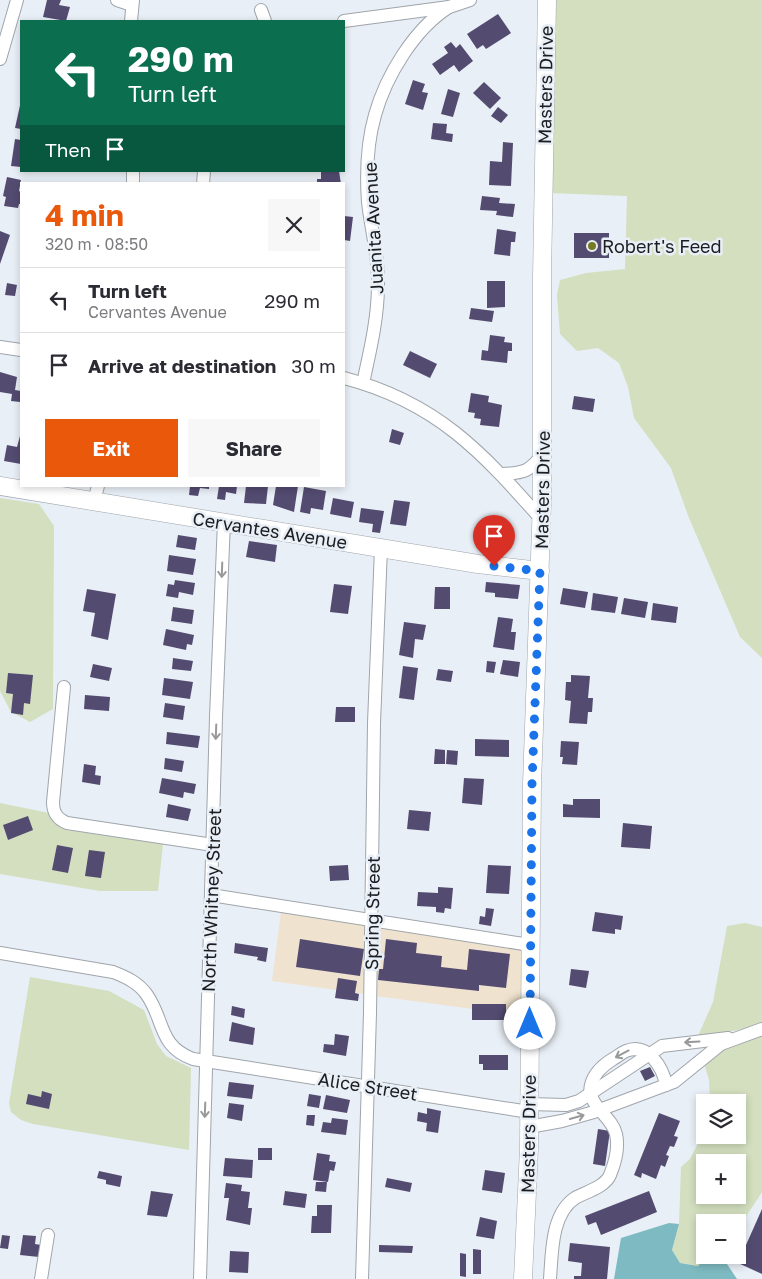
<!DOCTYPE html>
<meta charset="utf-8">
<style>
body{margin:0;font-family:"Golos Text",sans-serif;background:#f7f7f7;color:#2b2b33;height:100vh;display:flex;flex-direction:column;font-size:19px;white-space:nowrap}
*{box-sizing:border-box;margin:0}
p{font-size:16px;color:#7c7c81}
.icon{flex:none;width:28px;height:28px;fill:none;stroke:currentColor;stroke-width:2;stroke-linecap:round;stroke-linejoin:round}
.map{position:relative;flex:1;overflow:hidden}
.details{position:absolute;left:20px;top:182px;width:325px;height:305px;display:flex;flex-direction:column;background:#fff;border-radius:0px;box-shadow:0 2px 8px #0003}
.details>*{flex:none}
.hud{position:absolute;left:20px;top:20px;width:325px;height:152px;border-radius:0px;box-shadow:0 2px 8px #0003;background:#0b6e4f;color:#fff;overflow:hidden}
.fabs{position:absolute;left:696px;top:1094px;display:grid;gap:10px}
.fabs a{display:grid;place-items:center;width:50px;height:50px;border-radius:0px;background:#fff;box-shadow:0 2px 8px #0003;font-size:25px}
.pin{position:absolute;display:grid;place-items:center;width:42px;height:42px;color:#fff;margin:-51px -21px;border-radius:50% 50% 50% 0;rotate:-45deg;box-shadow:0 0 5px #0007}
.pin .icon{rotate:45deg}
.me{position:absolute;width:55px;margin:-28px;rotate:0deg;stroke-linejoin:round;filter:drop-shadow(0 0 4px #0008)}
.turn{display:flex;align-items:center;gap:18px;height:105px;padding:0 25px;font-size:22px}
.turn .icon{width:65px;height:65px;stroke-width:2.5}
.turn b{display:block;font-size:35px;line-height:42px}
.then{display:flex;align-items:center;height:48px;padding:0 25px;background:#0003;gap:10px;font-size:19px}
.round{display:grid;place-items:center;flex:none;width:52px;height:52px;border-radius:0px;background:#f7f7f7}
.summary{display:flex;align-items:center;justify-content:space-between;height:85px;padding:0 25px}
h1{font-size:30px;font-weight:700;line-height:38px;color:#ea580c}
.primary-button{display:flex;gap:10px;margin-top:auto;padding:10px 25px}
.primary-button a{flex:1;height:58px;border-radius:0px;background:#ea580c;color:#fff;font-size:20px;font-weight:700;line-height:58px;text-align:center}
.primary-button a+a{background:#f7f7f7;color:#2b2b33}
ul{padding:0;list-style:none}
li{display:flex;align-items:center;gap:15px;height:65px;padding:0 25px;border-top:1px solid #e1e1e2}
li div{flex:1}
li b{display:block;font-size:19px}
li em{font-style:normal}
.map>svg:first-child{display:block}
.commercial{fill:#efe2ce}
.green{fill:#d3dfbf;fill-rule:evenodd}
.water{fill:#7ebac1}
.building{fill:#544b71}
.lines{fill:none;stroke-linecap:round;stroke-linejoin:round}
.street-casing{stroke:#9fa5ab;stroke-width:14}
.secondary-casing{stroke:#9fa5ab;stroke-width:19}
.street{stroke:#fff;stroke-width:12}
.secondary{stroke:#fff;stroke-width:18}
.oneway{stroke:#98999b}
.route{stroke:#1a73e8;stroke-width:9;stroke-dasharray:0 16.2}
.poi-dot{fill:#787b24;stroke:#e9eff6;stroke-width:2}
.labels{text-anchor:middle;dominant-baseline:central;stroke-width:5;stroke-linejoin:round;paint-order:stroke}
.street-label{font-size:18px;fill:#1b1d20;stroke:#e9eff6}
.poi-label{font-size:18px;fill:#1b1d20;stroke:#e9eff6;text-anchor:start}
</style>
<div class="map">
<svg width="762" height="1279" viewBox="0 0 762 1279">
<rect width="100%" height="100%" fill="#e9eff6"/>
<g class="commercial">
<path d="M281,912L366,925L365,994L272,981Z"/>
<path d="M377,926L524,950L525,1016L376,996Z"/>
</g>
<g class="green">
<path d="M556,0H762V658L740,637L689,518L671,468L634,418L628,387L619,363L598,348L577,351L560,334L557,295L560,280L586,273L625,269L627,196L549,193Z"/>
<path d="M0,498L39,504L54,526L53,709L30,722L11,712L0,691Z"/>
<path d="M0,803L49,813C54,823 56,825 66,830L163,844L158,891H100L0,874Z"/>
<path d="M745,923L762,927V1023L739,1030L698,1036L713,1002L727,926Z"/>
<path d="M30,977L109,991L144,1010L157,1044L166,1056L191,1068L189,1150L33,1124L21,1120L11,1112L9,1103Z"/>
<path d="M762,1035V1192L738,1229V1222H705V1255H708L699,1266L680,1263L672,1250L679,1224L681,1167L690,1159L705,1129V1135H738V1102H710L709,1080L704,1063L723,1050ZM705,1162H738V1195H705Z"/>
</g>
<path class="water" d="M669,1223L679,1224L672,1250L680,1263L698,1266L708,1255H721L737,1279H614L621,1238Z"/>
<g class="building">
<path d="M47,0H61L59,5L70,7L66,21L43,17Z"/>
<path d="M498,14L511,33L486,49L483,45L477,49L467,34Z"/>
<path d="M451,42L456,48L460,44L473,61L459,72L454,65L440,75L432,64L448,53L444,47Z"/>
<path d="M413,80L425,84L422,92L428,93L423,110L405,104Z"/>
<path d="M484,82L501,98L490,109L473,93Z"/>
<path d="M448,89L460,93L453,117L441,114Z"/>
<path d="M21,101V129L15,128Z"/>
<path d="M498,107L508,115L501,123L491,116Z"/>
<path d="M433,123L447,124L446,133L453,134L452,142L431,139Z"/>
<path d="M15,139L21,140V167L11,166Z"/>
<path d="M503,142L513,143L511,186L489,185L490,161L502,162Z"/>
<path d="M321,171H339L341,184H317V179H321Z"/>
<path d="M7,177L21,180L19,191L21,192V204H19L18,208L4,206L6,197L3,196Z"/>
<path d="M482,196L500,198L499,203L515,204L513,217L496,215L497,211L480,210Z"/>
<path d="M344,216L353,217L350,241L344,240Z"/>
<path d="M497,229L516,232L515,242H511L510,256L494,254Z"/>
<path d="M0,231L10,235L0,264Z"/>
<rect x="574" y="233" width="35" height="25"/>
<path d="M487,281H505V307L487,308Z"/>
<path d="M7,283L17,285L15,296L5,295Z"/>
<path d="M471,308L494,311L492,322L469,319Z"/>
<path d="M490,335L505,337L504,342L512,343V351H508L507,363L481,360L482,350L488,351Z"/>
<path d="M410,351L437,364L430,378L403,365Z"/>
<path d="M0,372L17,377L15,390L21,391L20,402L11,401L12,394L0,392Z"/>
<path d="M471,393L489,396L488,402L502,405L499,427L480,425L481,419L474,418L475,413L468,412Z"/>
<path d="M574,396L595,399L593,412L572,409Z"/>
<path d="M392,429L404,433L400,445L389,442Z"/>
<path d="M20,436L21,464L4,461L7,445L17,447Z"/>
<path d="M190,486H209V489L200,488L198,496L189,495Z"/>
<path d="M219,486H237L236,494L226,492L225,500L217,499Z"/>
<path d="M246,486H268L266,504L244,503Z"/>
<path d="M276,486H298L294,512L273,505Z"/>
<path d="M304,487L326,491L323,510L311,508L310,514L300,512Z"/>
<path d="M333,498L354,502L351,518L330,514Z"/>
<path d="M394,500L410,502L406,526L390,524Z"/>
<path d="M361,508L384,511L380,533L372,532L373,524L359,522Z"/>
<path d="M178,535L197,538L195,550L176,547Z"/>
<path d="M249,541L277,545L275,562L246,557Z"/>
<path d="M169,555L196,559L193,575L167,571Z"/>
<path d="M175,580L195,583L193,595L179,592L178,598L166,596L168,584L174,585Z"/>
<path d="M486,582L520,585L518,599L495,597V593L485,592Z"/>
<path d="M334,584L352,586L348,614L330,612Z"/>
<path d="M435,587H450V609H434Z"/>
<path d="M563,588L588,592L585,608L560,604Z"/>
<path d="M87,589L116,594L108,640L91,636L95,613L83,611Z"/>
<path d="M593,593L618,597L615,613L591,610Z"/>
<path d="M624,598L648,602L645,618L621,614Z"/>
<path d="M653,603L678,607L676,623L651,620Z"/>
<path d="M173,607L194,610L192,624L171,621Z"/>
<path d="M498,617L513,619L511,632H516L514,650L493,647Z"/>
<path d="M404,622L426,625L423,640L415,639L413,658L399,655Z"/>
<path d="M166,629L194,635L192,645L187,644L186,650L163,645Z"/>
<path d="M173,658L193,661L191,671L172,669Z"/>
<path d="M503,660L520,662L518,677L500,674Z"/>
<path d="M487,661L496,662L494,673L486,672Z"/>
<path d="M93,664L112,668L109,681L90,677Z"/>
<path d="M403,666L418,668L414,700L399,698Z"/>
<path d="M438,669L453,671L451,682L436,680Z"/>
<path d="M8,673L33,675L30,704L24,703L23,715L11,713L13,694L6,693Z"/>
<path d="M571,675L590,676L588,698H593L592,712H588L587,724L569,723L571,701L565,700L566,682H571Z"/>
<path d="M164,678L193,682L190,699L162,695Z"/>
<path d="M85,695L110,697L109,711L84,709Z"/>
<path d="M165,703L185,706L183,720L163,717Z"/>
<path d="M336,707H355V722H335Z"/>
<path d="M167,732L200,736L198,748L166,744Z"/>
<path d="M475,739L509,740V757L475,756Z"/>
<path d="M561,741L579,742L577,765L562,764L563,757H560Z"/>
<path d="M435,749L445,750V764H434Z"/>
<path d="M447,750L458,751L457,765L446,764Z"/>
<path d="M165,758L184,761L182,772L164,769Z"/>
<path d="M84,764L96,766L95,775L101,776L100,785L82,782Z"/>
<path d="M162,778L196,784L194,794L184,792L183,798L159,793Z"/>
<path d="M464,778L484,779L482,805L462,803Z"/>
<path d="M573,799H600V818L563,817V804L573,805Z"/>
<path d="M168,804L191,809L188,821L166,817Z"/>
<path d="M409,810L431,812L429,831L407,829Z"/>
<path d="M28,816L33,830L8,840L3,825Z"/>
<path d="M623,823L652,826L650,849L621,847Z"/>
<path d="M57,845L73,848L68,873L52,870Z"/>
<path d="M89,850L105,852L101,878L85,876Z"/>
<path d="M348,865L349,880L330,881L329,866Z"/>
<path d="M488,865L511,866L509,894L486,893Z"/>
<path d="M438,887L453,888L451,909L445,908L444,913L436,912V907L417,906L418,892L438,893Z"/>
<path d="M486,908L494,909L491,926L479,924L480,916L485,917Z"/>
<path d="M595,912L623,916L621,930L615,929V934L592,931Z"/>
<path d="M300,939L364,949L360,976L296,967Z"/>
<path d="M386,939L417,943L416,953L442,956L441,967L467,970L469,949L510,954L506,988L479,985V991L378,980L379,969H383Z"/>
<path d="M235,943L268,948L266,962L257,960L258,957L234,953Z"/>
<path d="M571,969L589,971L586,988L569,985Z"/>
<path d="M338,978L357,981L355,993L359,994L358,1001L335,998Z"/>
<rect x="472" y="1004" width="34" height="16"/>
<path d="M232,1006L245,1009L244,1018L231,1015Z"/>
<path d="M232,1022L255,1028L253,1045L229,1041Z"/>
<path d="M335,1034L349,1036L346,1056L323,1052L324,1044L334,1045Z"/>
<path d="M479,1055H508V1070H483V1064H479Z"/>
<path d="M650,1067L655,1076L645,1081L640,1071Z"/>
<path d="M229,1082L254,1085L252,1099L227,1096Z"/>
<path d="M42,1091L52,1094L49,1109L26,1104L28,1094L41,1097Z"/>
<path d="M309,1094L321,1096L319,1108L307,1106Z"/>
<path d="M326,1095L350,1100L347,1113L323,1109Z"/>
<path d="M229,1103L244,1105L242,1121L227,1118Z"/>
<path d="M427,1108L441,1111L438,1133L426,1131L427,1123L417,1121L418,1112L427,1114Z"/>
<path d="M659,1113L680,1121L674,1136L678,1137L674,1147L670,1146L666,1155L669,1156L665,1167L661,1165L656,1179L642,1173L641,1178L634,1175Z"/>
<path d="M307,1115H315L314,1126L306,1125Z"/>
<path d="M332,1118L348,1120L346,1135L321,1132L323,1122L331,1123Z"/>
<path d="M598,1129L610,1131L605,1166L593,1164Z"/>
<rect x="258" y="1148" width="14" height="12"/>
<path d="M317,1153L330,1155L329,1161L336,1162L334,1171L330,1170L328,1182L313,1180Z"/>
<path d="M225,1158L253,1160L252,1178L223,1176Z"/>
<path d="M485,1170L505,1173L502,1193L482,1190Z"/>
<path d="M99,1171L122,1176L120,1187L106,1184V1180L97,1178Z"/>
<path d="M387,1178L412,1183L410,1192L385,1187Z"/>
<path d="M316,1182H327L326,1192L315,1191Z"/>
<path d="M226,1183L242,1185L241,1191L250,1192L248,1208H252L250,1225L226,1220L229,1198H224Z"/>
<path d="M151,1191L173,1194L167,1217L147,1215Z"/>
<path d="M285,1191L307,1194L305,1208L283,1205Z"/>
<path d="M649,1191L657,1212L601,1235L596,1222L588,1225L585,1216Z"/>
<path d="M317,1205H332L331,1233H311L312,1216H317Z"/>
<path d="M762,1209V1274L738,1263Z"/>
<path d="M480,1217L497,1221L494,1239L476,1236Z"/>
<path d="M2,1235L10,1236L8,1249L0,1248Z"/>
<path d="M23,1235L36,1236L35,1244L41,1245L39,1257L20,1255Z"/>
<path d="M570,1243L610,1247L607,1279H574V1276H581L582,1263L568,1261Z"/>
<path d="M379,1245L413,1246L412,1253L379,1252Z"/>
<path d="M473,1249L481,1250V1274H473Z"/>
<path d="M230,1251L249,1252L248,1273L229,1272Z"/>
<path d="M460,1253L466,1254V1277L460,1276Z"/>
</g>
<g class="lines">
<defs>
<g id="street">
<path d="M117,0L132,5"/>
<path d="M261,10L265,21"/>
<path d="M131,21L133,0"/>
<path d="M344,21L449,7L470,0"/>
<path d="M0,59L17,0"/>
<path d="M133,171V184"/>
<path d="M203,184L204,171"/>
<path d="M0,347L21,350"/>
<path d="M344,378C436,402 481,451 542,520"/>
<path d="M363,383C370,351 378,318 378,285C379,257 371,230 368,202C366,174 367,143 375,115C386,76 414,29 449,7"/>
<path d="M502,474C524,473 529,472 543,454"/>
<path d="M94,501L98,486"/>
<path d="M64,687L53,802C53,813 57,819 67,823L213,845"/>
<path d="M211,895L530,945"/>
<path d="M0,953L113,972C126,977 139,983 147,995C165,1021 158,1046 193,1059L529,1112"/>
<path d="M529,1104L566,1105L579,1101L662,1046L728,1038"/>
<path d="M529,1127L562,1121L594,1112L674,1082L721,1044L762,1029"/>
<path d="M41,1279L48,1235"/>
<path d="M200,1279L216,717L224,521"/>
<path d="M362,1279L370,1013L374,723L381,548"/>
<path d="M550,1279C552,1253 551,1214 575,1198C586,1192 605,1187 610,1175C615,1163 619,1147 616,1134C612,1116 586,1105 591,1085C594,1073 603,1065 613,1059C617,1057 621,1053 626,1051C648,1042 663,1068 666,1085"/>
</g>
<g id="secondary">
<path d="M0,486L478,564L540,571"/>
<path d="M523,1279L529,1148L532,784L542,501V277L547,0"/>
</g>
</defs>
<use href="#street" class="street-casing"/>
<use href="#secondary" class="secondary-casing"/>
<use href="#street" class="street"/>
<use href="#secondary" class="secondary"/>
</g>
<defs><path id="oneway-shaft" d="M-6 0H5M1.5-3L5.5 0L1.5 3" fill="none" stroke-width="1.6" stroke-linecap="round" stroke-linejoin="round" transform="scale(1.25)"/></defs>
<g class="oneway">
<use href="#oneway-shaft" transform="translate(222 570) rotate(92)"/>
<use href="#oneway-shaft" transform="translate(216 732) rotate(92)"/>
<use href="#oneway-shaft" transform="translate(692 1042) rotate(177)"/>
<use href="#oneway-shaft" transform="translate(622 1054) rotate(152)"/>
<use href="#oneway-shaft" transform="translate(205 1110) rotate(92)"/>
<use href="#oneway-shaft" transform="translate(577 1117) rotate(-16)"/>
</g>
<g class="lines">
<path class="route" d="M494,566L540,571L532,784L530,1024"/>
</g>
<circle class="poi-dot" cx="592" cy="246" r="5"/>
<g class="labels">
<g class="street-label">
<text transform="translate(545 85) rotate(-89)">Masters Drive</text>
<text transform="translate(373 228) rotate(-93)">Juanita Avenue</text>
<text transform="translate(542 490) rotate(-89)">Masters Drive</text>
<text transform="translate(270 530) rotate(9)">Cervantes Avenue</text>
<text transform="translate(211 900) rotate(-88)">North Whitney Street</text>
<text transform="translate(372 913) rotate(-89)">Spring Street</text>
<text transform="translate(368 1086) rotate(9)">Alice Street</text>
<text transform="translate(528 1134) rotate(-89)">Masters Drive</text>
</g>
<g class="poi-label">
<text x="602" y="246">Robert's Feed</text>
</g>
</g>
</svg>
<div class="fabs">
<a><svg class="icon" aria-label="layers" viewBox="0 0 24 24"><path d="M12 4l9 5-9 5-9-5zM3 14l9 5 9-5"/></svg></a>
<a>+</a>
<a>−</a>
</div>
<div class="pin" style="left:494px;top:566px;background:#d93025"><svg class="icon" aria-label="arrive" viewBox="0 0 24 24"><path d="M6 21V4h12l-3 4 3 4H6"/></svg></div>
<svg class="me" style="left:530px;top:1024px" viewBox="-20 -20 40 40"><circle r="19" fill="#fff"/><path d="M0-13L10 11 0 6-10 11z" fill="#1a73e8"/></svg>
<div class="hud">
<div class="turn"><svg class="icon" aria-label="left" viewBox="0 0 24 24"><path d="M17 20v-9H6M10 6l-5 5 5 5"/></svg><div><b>290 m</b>Turn left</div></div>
<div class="then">Then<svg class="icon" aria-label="arrive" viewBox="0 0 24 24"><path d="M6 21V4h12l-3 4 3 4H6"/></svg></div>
</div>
<section class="details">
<div class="summary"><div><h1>4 min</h1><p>320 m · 08:50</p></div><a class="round"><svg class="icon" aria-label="close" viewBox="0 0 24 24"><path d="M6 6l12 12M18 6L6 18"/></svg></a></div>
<ul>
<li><svg class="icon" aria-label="left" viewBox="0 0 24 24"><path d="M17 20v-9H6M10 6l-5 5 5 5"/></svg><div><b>Turn left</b><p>Cervantes Avenue</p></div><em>290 m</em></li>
<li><svg class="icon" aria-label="arrive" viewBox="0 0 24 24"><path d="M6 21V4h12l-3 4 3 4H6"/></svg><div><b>Arrive at destination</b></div><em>30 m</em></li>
</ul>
<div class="primary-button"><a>Exit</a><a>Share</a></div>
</section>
</div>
